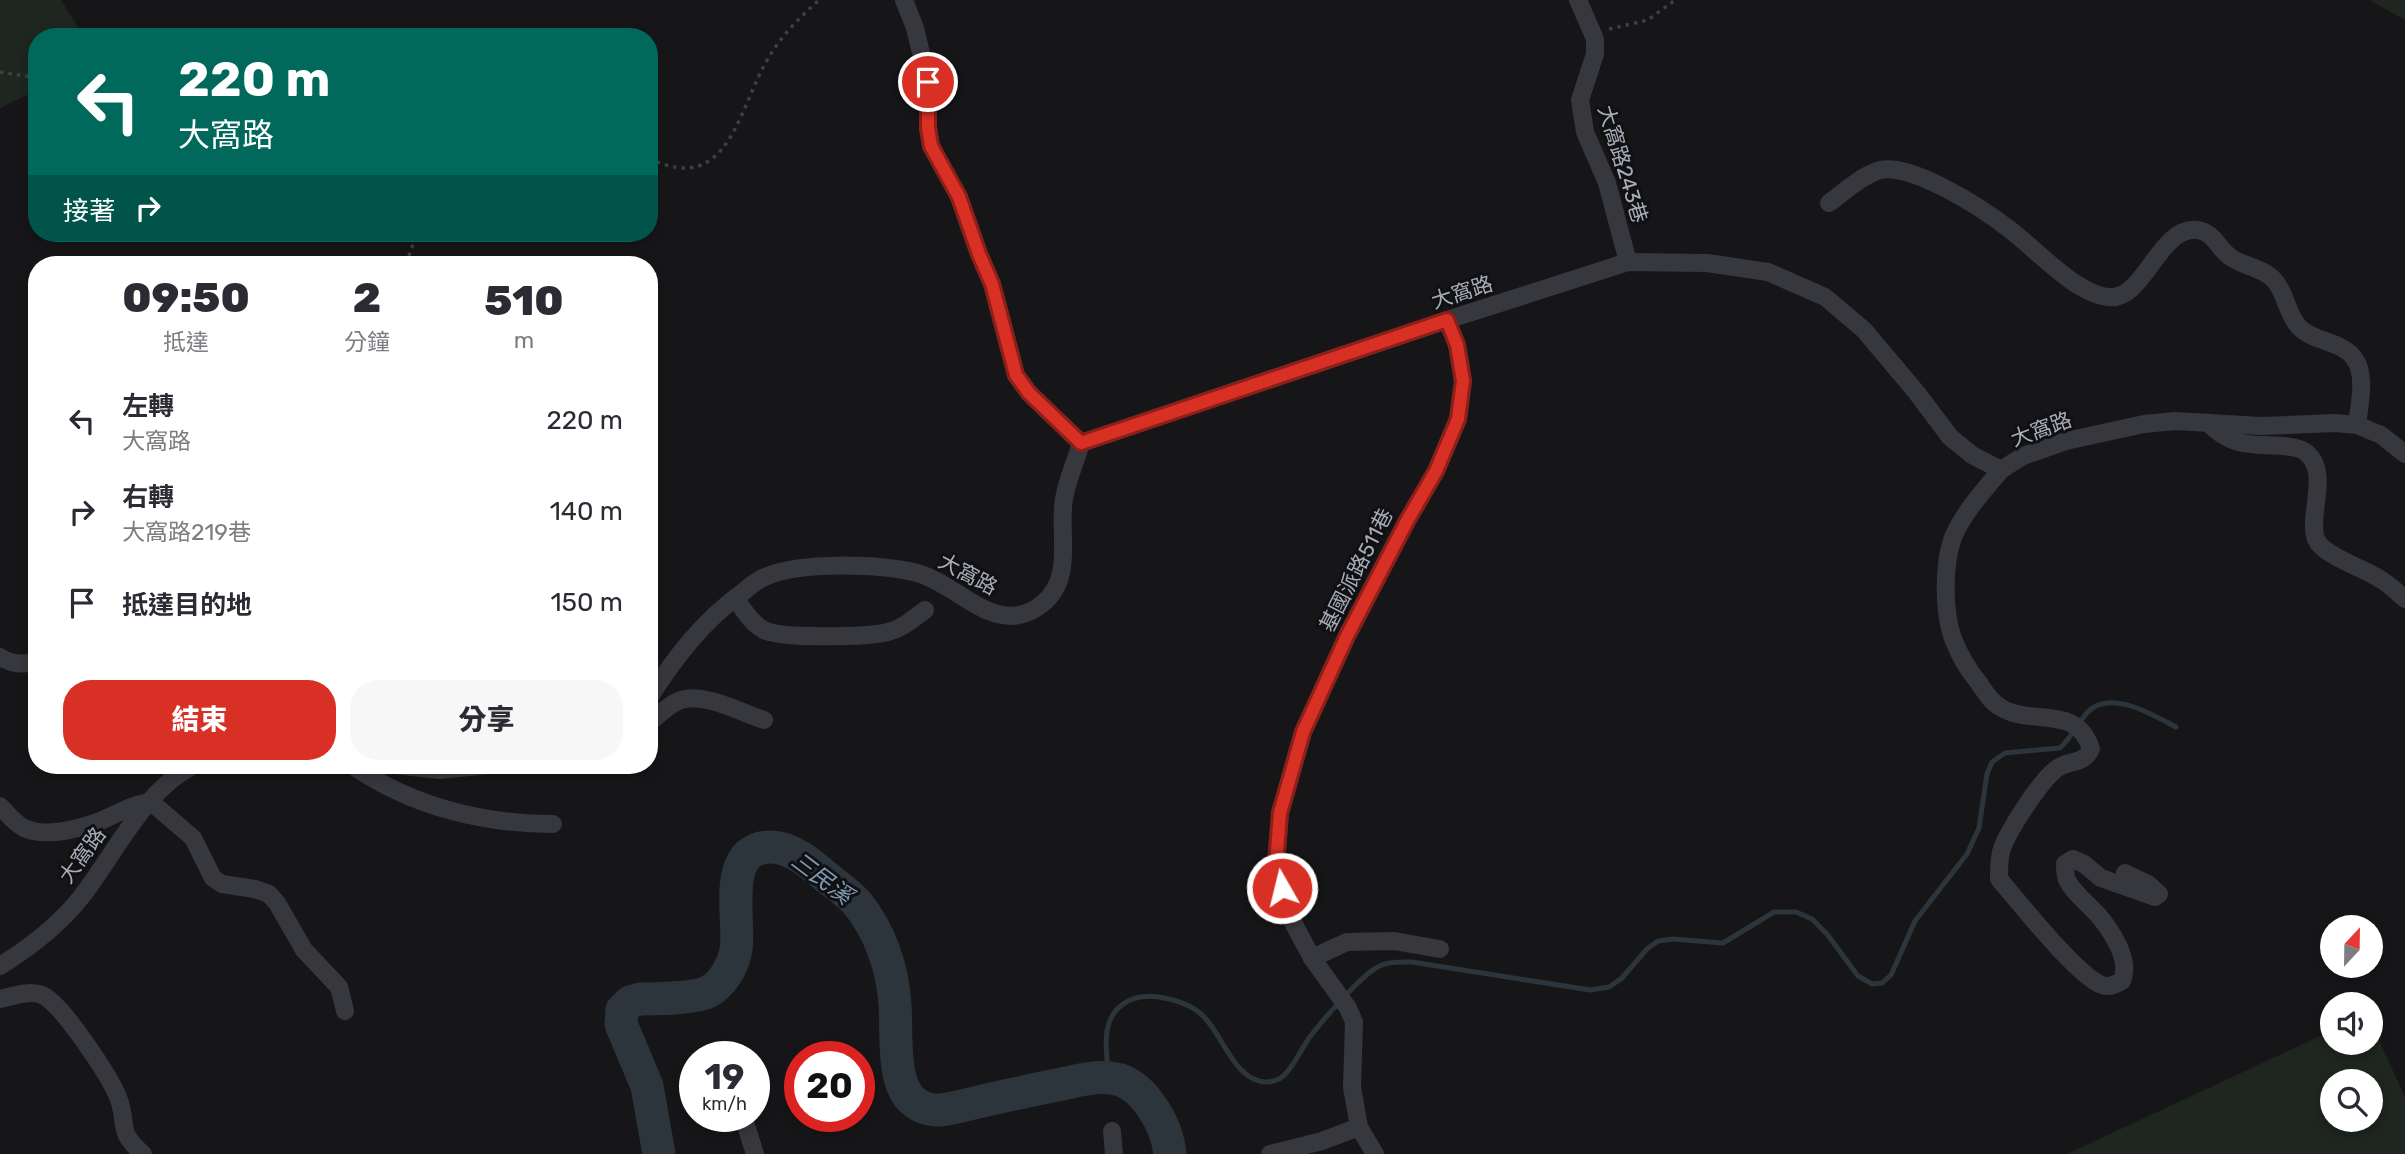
<!DOCTYPE html>
<html lang="zh-TW">
<meta charset="utf-8">
<style>
body{margin:0;font-family:Rubik,"Noto Sans TC",sans-serif;background:#f7f7f7;color:#2b2b33;height:100vh;display:flex;flex-direction:column;font-size:26px;white-space:nowrap}
*{box-sizing:border-box;margin:0}
p{font-size:23px;color:#7c7c81}
.icon{flex:none;width:38px;height:38px;fill:none;stroke:currentColor;stroke-width:2;stroke-linecap:round;stroke-linejoin:round}
.map{position:relative;flex:1;overflow:hidden}
.drawer{position:absolute;left:28px;top:256px;width:630px;height:518px;display:flex;flex-direction:column;background:#fff;border-radius:28px;box-shadow:0 4px 10px #0003}
.drawer>*{flex:none}
.banner{position:absolute;left:28px;top:28px;width:630px;height:214px;border-radius:28px;box-shadow:0 4px 10px #0003;background:#00695c;color:#fff;overflow:hidden}
.needle{width:46px;rotate:22deg}
.tools{position:absolute;left:2320px;top:915px;display:grid;gap:14px}
.tools a{display:grid;place-items:center;width:63px;height:63px;border-radius:50%;background:#fff;box-shadow:0 4px 10px #0003;font-size:35px}
.speed{position:absolute;left:679px;top:1041px;display:flex;gap:14px;font-size:35px;font-weight:700;text-align:center}
.speed>*{display:grid;place-content:center;width:91px;height:91px;border-radius:50%;background:#fff;box-shadow:0 4px 10px #0003;line-height:1}
.speed small{font-size:18px;font-weight:400}
.speed .limit{border:10px solid #d22;background:#fff;color:#111}
.pin{position:absolute;display:grid;place-items:center;width:60px;height:60px;color:#fff;margin:-30px;border:4px solid #fff;border-radius:50%;box-shadow:0 2px 7px #0007}
.me{position:absolute;width:77px;margin:-38px;rotate:352deg;stroke-linejoin:round;filter:drop-shadow(0 0 5px #0008)}
.turn{display:flex;align-items:center;gap:24px;height:147px;padding:0 35px;font-size:32px}
.turn .icon{width:91px;height:91px;stroke-width:2.5}
.turn b{display:block;font-size:49px;line-height:60px}
.then{display:flex;align-items:center;height:66px;padding:0 35px;background:#0003;gap:14px;font-size:26px}
.eta{display:flex;justify-content:space-evenly;align-items:center;height:119px;text-align:center}
.eta b{font-size:42px;font-weight:800;line-height:49px}
.action{display:flex;gap:14px;margin-top:auto;padding:14px 35px}
.action a{flex:1;height:80px;border-radius:28px;background:#d93025;color:#fff;font-size:28px;font-weight:800;line-height:80px;text-align:center}
.action a+a{background:#f7f7f7;color:#2b2b33}
ul{padding:0;list-style:none}
li{display:flex;align-items:center;gap:21px;height:91px;padding:0 35px}
li div{flex:1}
li b{display:block;font-size:26px}
li em{font-style:normal}
.map>svg:first-child{display:block}
.green{fill:#1e261f;fill-rule:evenodd}
.lines{fill:none;stroke-linecap:round;stroke-linejoin:round}
.stream{stroke:#2c353c;stroke-width:5}
.river{stroke:#2c353c;stroke-width:33}
.path{stroke:#3d3f44;stroke-width:3.5;stroke-dasharray:3.5 5;stroke-linecap:butt}
.minor{stroke:#37383d;stroke-width:18}
.route-casing{stroke:#8d1f18;stroke-width:18}
.route{stroke:#d93025;stroke-width:12}
.labels{text-anchor:middle;dominant-baseline:central;stroke-width:6;stroke-linejoin:round;paint-order:stroke}
.street-label{font-size:21px;fill:#a8adb8;stroke:#111113}
.water-label{font-size:23px;font-style:italic;fill:#7f9bb3;stroke:#111113}
</style>
<div class="map">
<svg width="2405" height="1154" viewBox="0 0 2405 1154">
<rect width="100%" height="100%" fill="#161618"/>
<g class="green">
<path d="M0,0H61L84,37H37V90L0,108Z"/>
<path d="M2369,0H2405V20Z"/>
<path d="M2371,1023L2405,1097V1154H2067L2333,1030V1043H2371ZM2333,1082H2371V1120H2333Z"/>
</g>
<g class="lines">
<path class="stream" d="M1109,1078C1106,1050 1099,1016 1128,1001C1138,996 1153,995 1164,998C1180,1001 1195,1006 1206,1019C1224,1039 1236,1082 1267,1082C1271,1082 1279,1080 1282,1077C1292,1070 1302,1048 1309,1038C1321,1022 1360,977 1376,968C1387,961 1400,962 1412,962L1590,990L1609,987L1622,978L1647,949L1658,941L1673,939L1723,943L1774,912H1796L1812,919L1827,934L1858,976L1872,984L1882,983L1891,975L1915,921L1967,854L1979,828L1987,774L1992,762L2005,753L2060,748C2071,738 2077,725 2086,714C2108,687 2153,715 2176,727"/>
<path class="river" d="M659,1154L647,1086L621,1024L622,1010L630,1002L640,999C655,999 696,998 708,992C723,984 733,966 736,950C741,920 720,848 770,847C791,847 810,863 825,876C835,884 848,893 857,903C880,931 893,969 895,1005C897,1030 892,1079 910,1098C929,1118 951,1108 974,1103C1003,1096 1032,1090 1062,1084C1076,1081 1094,1076 1109,1078C1128,1079 1141,1091 1151,1106C1162,1121 1168,1136 1170,1154"/>
<g class="path">
<path d="M1609,29L1648,20L1675,0"/>
<path d="M0,72L31,77L37,80"/>
<path d="M649,158C730,199 739,104 769,57C782,35 800,17 819,0"/>
<path d="M406,264L417,233"/>
</g>
<g class="minor">
<path d="M904,0L915,28L928,82V128L931,146L959,197L979,254L992,284L1016,375L1029,393L1081,443"/>
<path d="M1578,0L1595,39V54L1580,100L1585,132L1607,183L1628,262"/>
<path d="M1829,203C1844,192 1860,177 1877,171C1907,159 1985,210 2009,229C2035,248 2075,294 2109,297C2144,301 2159,226 2197,230C2214,232 2217,247 2229,256C2243,267 2263,267 2275,281C2286,294 2287,314 2299,327C2313,342 2342,341 2354,358C2367,375 2359,406 2357,425"/>
<path d="M2208,423C2233,448 2250,444 2283,446C2290,447 2297,447 2304,451C2332,470 2307,515 2316,539C2323,556 2364,568 2380,579C2389,584 2397,592 2405,599"/>
<path d="M2001,470C1984,490 1965,511 1954,535C1943,562 1943,614 1954,641C1960,656 1969,671 1979,683C1985,692 1991,702 2000,707C2031,727 2077,703 2091,749C2083,766 2068,759 2055,770C2040,782 2006,833 2001,852C1999,860 1999,871 1999,879C2019,902 2078,977 2102,985C2109,988 2116,984 2122,981C2130,962 2115,937 2103,921C2093,907 2075,896 2067,880C2065,875 2065,870 2065,864L2073,859L2084,864L2101,878L2155,897L2159,894L2148,884L2125,873"/>
<path d="M735,598C743,609 751,623 764,630C781,639 868,637 888,632C903,628 913,619 925,610"/>
<path d="M0,657C11,664 25,666 37,660"/>
<path d="M649,698C675,657 704,620 743,592C750,586 757,580 765,577C801,561 880,564 917,573C959,584 997,640 1042,604C1075,578 1058,533 1064,499C1067,480 1076,461 1081,443L1447,320L1628,262L1707,263L1768,272L1825,297L1864,330L1917,393L1950,437L1972,455L2001,470L2023,456L2066,441L2144,424L2175,421L2261,426L2335,423L2357,425L2381,435L2405,454"/>
<path d="M649,723C660,714 671,702 685,699C706,694 743,713 764,720"/>
<path d="M352,765C411,806 482,824 553,824"/>
<path d="M395,765L439,770L489,765"/>
<path d="M0,806C7,813 14,823 24,828C46,838 78,829 100,821C118,814 131,804 151,802L193,838L213,878L222,884L255,889L269,894L277,903L304,950L339,987L345,1011"/>
<path d="M1312,958L1347,942L1394,941L1440,949"/>
<path d="M0,966C29,948 61,923 82,896C115,854 144,790 194,765"/>
<path d="M0,999C13,996 29,990 42,995C61,1002 110,1077 118,1097C129,1126 115,1129 143,1154"/>
<path d="M743,1116L755,1154"/>
<path d="M1112,1131L1114,1154"/>
<path d="M1270,1154L1322,1141L1359,1127"/>
<path d="M1375,1154L1359,1127L1352,1087L1354,1022L1348,1008L1312,958L1288,913L1276,864L1280,813L1303,732L1347,636L1407,521L1436,471L1458,419L1463,381L1457,345L1447,320"/>
</g>
</g>
<g class="lines">
<defs>
<path id="route" d="M928,82V128L931,146L959,197L979,254L992,284L1016,375L1029,393L1081,443L1447,320L1457,345L1463,381L1458,419L1436,471L1407,521L1347,636L1303,732L1280,813L1276,864L1282,888"/>
</defs>
<use href="#route" class="route-casing"/>
<use href="#route" class="route"/>
</g>
<g class="labels">
<g class="street-label">
<text transform="translate(1623 164) rotate(73)">大窩路243巷</text>
<text transform="translate(1462 292) rotate(-18)">大窩路</text>
<text transform="translate(2041 429) rotate(-20)">大窩路</text>
<text transform="translate(1356 570) rotate(-63)">基國派路511巷</text>
<text transform="translate(968 574) rotate(28)">大窩路</text>
<text transform="translate(82 855) rotate(-54)">大窩路</text>
</g>
<g class="water-label">
<text transform="translate(822 878) rotate(37)">三民溪</text>
</g>
</g>
</svg>
<div class="tools">
<a><svg class="needle" viewBox="-14 -14 28 28"><path d="M0-13l5 13h-10z" fill="#e53935"/><path d="M0 13l5-13h-10z" fill="#7c7c81"/></svg></a>
<a><svg class="icon" aria-label="sound" viewBox="0 0 24 24"><path d="M4 9h4l5-4v14l-5-4H4zM17 9q2 3 0 6"/></svg></a>
<a><svg class="icon" aria-label="search" viewBox="0 0 24 24"><circle cx="10" cy="10" r="6"/><path d="M15 15l6 6"/></svg></a>
</div>
<div class="speed"><div>19<small>km/h</small></div><div class="limit">20</div></div>
<div class="pin" style="left:928px;top:82px;background:#d93025"><svg class="icon" aria-label="arrive" viewBox="0 0 24 24"><path d="M6 21V4h12l-3 4 3 4H6"/></svg></div>
<svg class="me" style="left:1282px;top:888px" viewBox="-20 -20 40 40"><circle r="17" fill="#d93025" stroke="#fff" stroke-width="3"/><path d="M0-11L8 9 0 5-8 9z" fill="#fff"/></svg>
<div class="banner">
<div class="turn"><svg class="icon" aria-label="left" viewBox="0 0 24 24"><path d="M17 20v-9H6M10 6l-5 5 5 5"/></svg><div><b>220 m</b>大窩路</div></div>
<div class="then">接著<svg class="icon" aria-label="right" viewBox="0 0 24 24"><path d="M7 20v-9h11M14 6l5 5-5 5"/></svg></div>
</div>
<section class="drawer">
<div class="eta">
<div><b>09:50</b><p>抵達</p></div>
<div><b>2</b><p>分鐘</p></div>
<div><b>510</b><p>m</p></div>
</div>
<ul>
<li><svg class="icon" aria-label="left" viewBox="0 0 24 24"><path d="M17 20v-9H6M10 6l-5 5 5 5"/></svg><div><b>左轉</b><p>大窩路</p></div><em>220 m</em></li>
<li><svg class="icon" aria-label="right" viewBox="0 0 24 24"><path d="M7 20v-9h11M14 6l5 5-5 5"/></svg><div><b>右轉</b><p>大窩路219巷</p></div><em>140 m</em></li>
<li><svg class="icon" aria-label="arrive" viewBox="0 0 24 24"><path d="M6 21V4h12l-3 4 3 4H6"/></svg><div><b>抵達目的地</b></div><em>150 m</em></li>
</ul>
<div class="action"><a>結束</a><a>分享</a></div>
</section>
</div>
